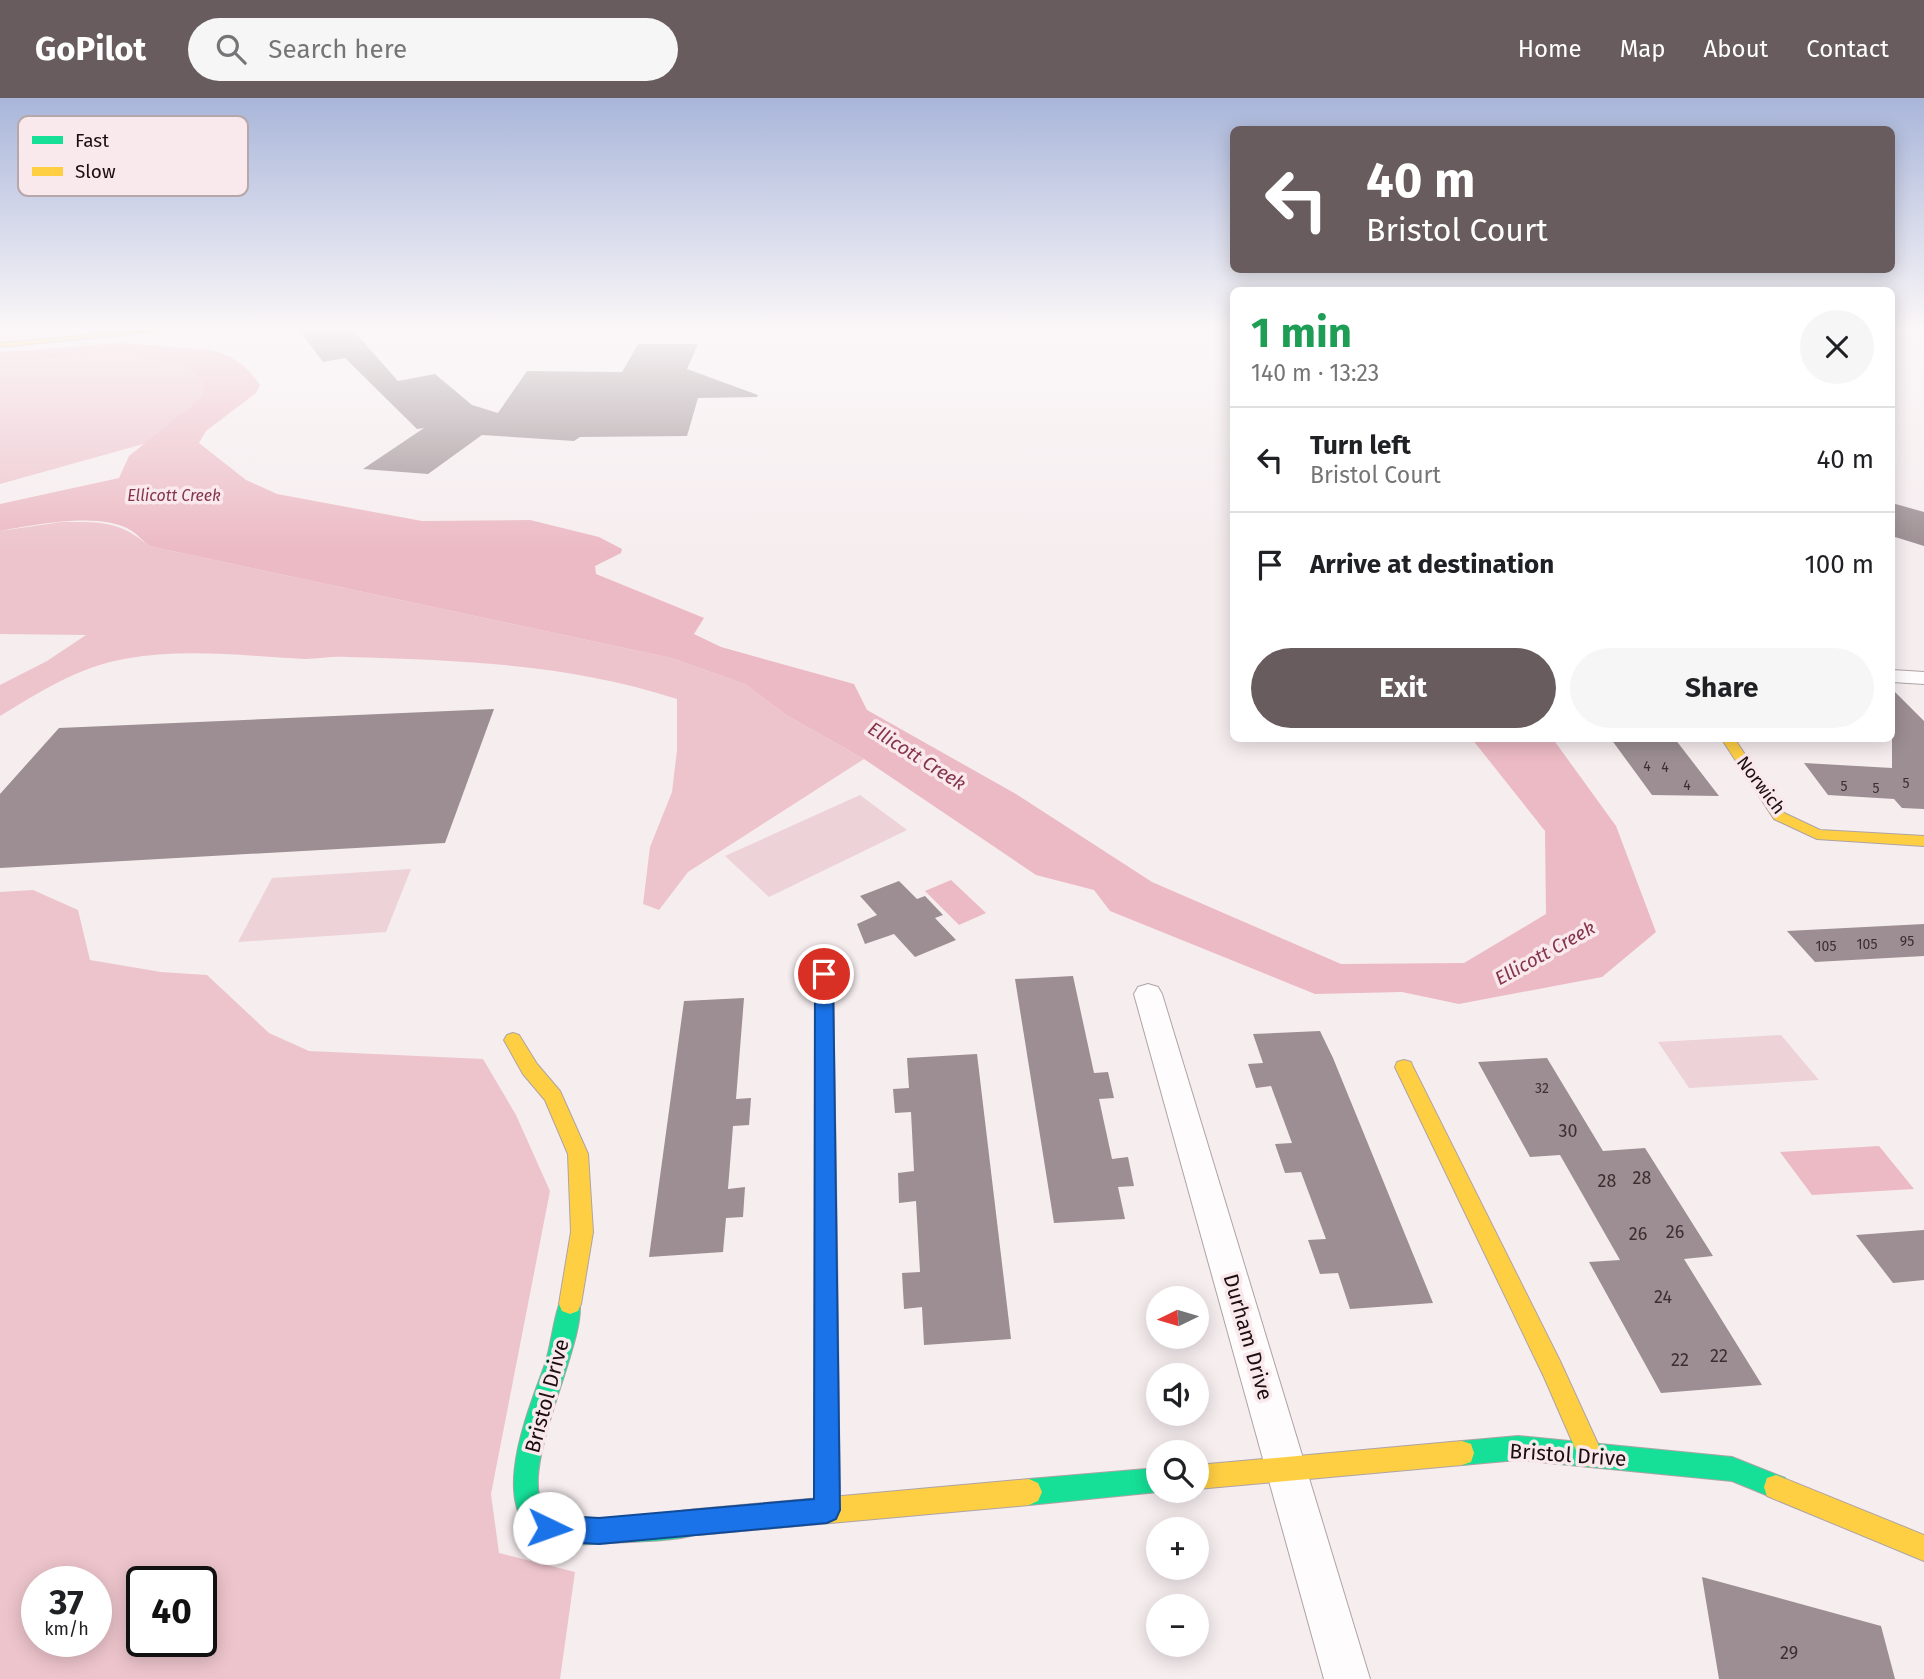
<!DOCTYPE html>
<meta charset="utf-8">
<style>
body{margin:0;font-family:"Fira Sans",sans-serif;background:#f6f6f6;color:#202124;height:100vh;display:flex;flex-direction:column;font-size:26px;white-space:nowrap}
*{box-sizing:border-box;margin:0}
p{font-size:23px;color:#757577}
.icon{flex:none;width:38px;height:38px;fill:none;stroke:currentColor;stroke-width:2;stroke-linecap:round;stroke-linejoin:round}
.map{position:relative;flex:1;overflow:hidden}
.drawer{position:absolute;left:1230px;top:189px;width:665px;height:455px;display:flex;flex-direction:column;background:#fff;border-radius:10px;box-shadow:0 4px 18px #0003}
.drawer>*{flex:none}
.top-card{position:absolute;left:1230px;top:28px;width:665px;height:147px;border-radius:10px;box-shadow:0 4px 18px #0003;background:#685c5f;color:#fff;overflow:hidden}
.needle{width:46px;rotate:265deg}
.tools{position:absolute;left:1146px;top:1188px;display:grid;gap:14px}
.tools a{display:grid;place-items:center;width:63px;height:63px;border-radius:50%;background:#fff;box-shadow:0 4px 18px #0003;font-size:35px}
.speed{position:absolute;left:21px;top:1468px;display:flex;gap:14px;font-size:35px;font-weight:700;text-align:center}
.speed>*{display:grid;place-content:center;width:91px;height:91px;border-radius:50%;background:#fff;box-shadow:0 4px 18px #0003;line-height:1}
.speed small{font-size:18px;font-weight:400}
.speed .limit{border:4px solid #111;border-radius:10px;background:#fff;color:#111}
.pin{position:absolute;display:grid;place-items:center;width:60px;height:60px;color:#fff;margin:-30px;border:4px solid #fff;border-radius:50%;box-shadow:0 2px 7px #0007}
.me{position:absolute;width:77px;margin:-38px;rotate:93deg;stroke-linejoin:round;filter:drop-shadow(0 0 5px #0008)}
.turn{display:flex;align-items:center;gap:24px;height:147px;padding:0 21px;font-size:32px}
.turn .icon{width:91px;height:91px;stroke-width:2.5}
.turn b{display:block;font-size:49px;line-height:60px}
.round{display:grid;place-items:center;flex:none;width:74px;height:74px;border-radius:37px;background:#f6f6f6}
.headline{display:flex;align-items:center;justify-content:space-between;height:119px;padding:0 21px}
h1{font-size:42px;font-weight:700;line-height:52px;color:#1e9e55}
.action{display:flex;gap:14px;margin-top:auto;padding:14px 21px}
.action a{flex:1;height:80px;border-radius:42px;background:#685c5f;color:#fff;font-size:28px;font-weight:700;line-height:80px;text-align:center}
.action a+a{background:#f6f6f6;color:#202124}
ul{padding:0;list-style:none}
li{display:flex;align-items:center;gap:21px;height:105px;padding:0 21px;border-top:2px solid #e0e0e0}
li div{flex:1}
li b{display:block;font-size:26px}
li em{font-style:normal}
header{display:flex;align-items:center;gap:42px;box-sizing:border-box;height:98px;padding:0 35px;background:#685c5f;color:#fff}
header strong{font-size:33px}
nav{display:flex;gap:38px;margin-inline-start:auto;font-size:24px}
.search{width:490px;height:63px;background:#f6f6f6;display:flex;align-items:center;gap:18px;box-sizing:border-box;padding:0 24px;border-radius:38px;color:#757577;font-size:26px}
.map>svg:first-child{display:block}
.green{fill:#edd2d7}
.forest{fill:#edc4cc;fill-rule:evenodd}
.water{fill:#ecbac4}
.building{fill:#9c8e92}
.lines{fill:none;stroke-linecap:round;stroke-linejoin:round}
.street-casing{stroke:#aea3a5;stroke-width:2}
.fast-casing{stroke:#aea3a5;stroke-width:2}
.slow-casing{stroke:#aea3a5;stroke-width:2}
.street{fill:#fefcfd;fill-rule:evenodd}
.fast{fill:#16e098;fill-rule:evenodd}
.slow{fill:#ffcf43;fill-rule:evenodd}
.route{fill:#1a73e8;stroke:#114b97;stroke-width:2}
.labels{text-anchor:middle;dominant-baseline:central;stroke-width:7;stroke-linejoin:round;paint-order:stroke}
.number-label{font-size:14px;fill:#3c2e31}
.far-water-label{font-size:16px;font-style:italic;fill:#85354b;stroke:#fae9ec}
.street-label{font-size:18px;fill:#1c0e11;stroke:#fae9ec}
.near-number-label{font-size:18px;fill:#3c2e31}
.water-label{font-size:19px;font-style:italic;fill:#85354b;stroke:#fae9ec}
.near-street-label{font-size:21px;fill:#1c0e11;stroke:#fae9ec}
.key{fill:#fae9ec;stroke:#b7a7aa;stroke-width:2}
.key-label{font-size:19px;fill:#1c0e11}
</style>
<header>
<strong>GoPilot</strong>
<div class="search"><svg class="icon" aria-label="search" viewBox="0 0 24 24"><circle cx="10" cy="10" r="6"/><path d="M15 15l6 6"/></svg>Search here</div>
<nav><a>Home</a><a>Map</a><a>About</a><a>Contact</a></nav>
</header>
<div class="map">
<svg width="1924" height="1581" viewBox="0 0 1924 1581">
<rect width="100%" height="100%" fill="#f6edef"/>
<g class="green">
<path d="M860,697L907,732L769,799L725,758Z"/>
<path d="M411,771L386,834L238,844L272,780Z"/>
<path d="M1781,937L1819,982L1689,990L1658,944Z"/>
</g>
<g class="forest">
<path d="M0,231H113L0,242Z"/>
<path d="M121,257L186,268L204,286L202,299L147,345L0,386V263Z"/>
<path d="M61,424C99,424 119,422 149,448L671,560L745,586L786,617L864,661L688,774L659,812L643,806L650,749L672,694L677,652V601C571,566 458,562 347,559C333,558 319,561 305,561C245,558 184,550 124,561C78,569 40,594 0,618V587L47,563L86,537L0,536V433Z"/>
<path d="M33,792L78,812L90,862L161,874L207,877L269,935L309,953L483,961L516,1017L550,1093L491,1396L499,1455L575,1474L560,1581H0V794ZM37,1484H96V1544H37ZM142,1484H201V1544H142Z"/>
</g>
<g class="water">
<path d="M122,245L212,252C234,258 247,268 260,287L256,295L206,333L199,345L246,382L277,396L422,423L530,422L599,439L622,451L621,455L595,468L596,476L704,520L694,536L721,549L854,586L867,612L1016,696L1152,784L1341,866L1464,865L1546,816L1545,733L1472,641H1553L1616,728L1656,834L1602,879L1459,906L1402,894L1315,896L1110,813L1094,792L1036,777L864,661L786,617L745,586L671,560L149,448C143,443 138,437 132,433C101,413 35,427 0,433V406L119,380L129,358L202,299L204,286L186,268L121,257L0,263V254Z"/>
<path d="M951,782L986,815L959,827L925,793Z"/>
<path d="M1879,1048L1914,1091L1812,1097L1780,1054Z"/>
</g>
<g class="building">
<path d="M298,231H352L398,283L435,276L472,307L498,315L527,273L622,274L638,246H698L687,271L758,297L757,299L698,300L687,338L580,339L574,343L482,337L428,376L363,371L424,330L417,331L345,260L323,264Z"/>
<path d="M1892,405L1924,414V448L1892,438Z"/>
<path d="M1892,591L1924,623V711L1902,710L1894,701L1828,697L1804,665L1892,670Z"/>
<path d="M494,611L445,745L0,770V696L59,630Z"/>
<path d="M1611,641H1675L1719,698L1652,697Z"/>
<path d="M899,783L917,801L925,798L943,817L935,820L956,842L915,859L894,836L865,846L857,826L877,817L860,798Z"/>
<path d="M1924,826V858L1815,864L1787,833Z"/>
<path d="M1073,878L1094,975L1108,974L1114,1000L1099,1001L1112,1061L1128,1059L1134,1088L1118,1089L1125,1121L1054,1125L1015,881Z"/>
<path d="M744,900L736,1001L751,1000L749,1027L733,1028L728,1091L745,1089L743,1119L726,1120L723,1154L649,1159L684,903Z"/>
<path d="M1320,933L1333,960L1433,1205L1350,1211L1338,1175L1320,1176L1308,1142L1326,1141L1301,1074L1285,1075L1275,1046L1292,1045L1271,988L1256,990L1248,966L1263,965L1253,936Z"/>
<path d="M977,956L1011,1241L924,1247L922,1209L904,1211L902,1175L920,1174L916,1103L899,1105L898,1075L914,1073L911,1014L895,1015L893,991L909,990L907,960Z"/>
<path d="M1547,960L1603,1053L1645,1050L1713,1158L1684,1161L1762,1287L1661,1295L1589,1164L1620,1162L1560,1057L1530,1059L1478,964Z"/>
<path d="M1924,1132V1182L1893,1185L1856,1137Z"/>
<path d="M1702,1479L1881,1528L1895,1581H1719Z"/>
</g>
<g class="lines">
<defs>
<g id="street">
<path d="M1892,572L1924,574V586L1892,584Z"/>
<path d="M1148,886L1158,889L1162,896L1370,1581H1324L1134,896L1138,889Z"/>
</g>
<g id="fast">
<path d="M826,1141L834,1143L837,1150L840,1412L836,1421L827,1425L818,1421L814,1412L815,1150L818,1143Z"/>
<path d="M570,1196L578,1199C595,1237 496,1405 559,1419C596,1427 660,1415 698,1411L707,1415L711,1424L707,1433C679,1444 641,1443 611,1445C590,1446 567,1449 547,1442C482,1418 530,1309 545,1266C552,1245 553,1219 562,1199Z"/>
<path d="M1518,1338L1732,1359L1785,1380L1788,1389L1785,1398L1776,1401L1732,1383L1518,1362L1462,1367L1453,1364L1450,1355L1453,1346L1462,1343Z"/>
<path d="M1158,1370V1393H1161L1158,1394L1029,1407L1020,1403L1016,1394L1020,1385L1029,1381Z"/>
</g>
<g id="slow">
<path d="M155,231H181L0,249V245Z"/>
<path d="M1721,640H1734L1784,715L1820,732L1924,738V748L1817,741L1774,721Z"/>
<path d="M824,870L830,872L833,876L837,1150L834,1157L826,1159L818,1157L815,1150V876L818,872Z"/>
<path d="M513,935L519,937L537,966L560,993L588,1056L593,1134L581,1206L578,1213L570,1216L562,1213L559,1206L571,1134L568,1056L545,1002L523,976L504,942L507,937Z"/>
<path d="M1404,962L1411,964L1413,969L1560,1263L1603,1357L1600,1366L1591,1369L1582,1366L1544,1279L1395,969L1397,964Z"/>
<path d="M1462,1343L1471,1346L1474,1355L1471,1364L1462,1367L1197,1391V1367Z"/>
<path d="M1776,1377L1924,1437V1463L1767,1398L1764,1389L1767,1380Z"/>
<path d="M1029,1381L1038,1385L1042,1394L1038,1403L1029,1407L698,1437L689,1433L685,1424L689,1415L698,1411Z"/>
</g>
</defs>
<use href="#street" class="street-casing"/>
<use href="#fast" class="fast-casing"/>
<use href="#slow" class="slow-casing"/>
<use href="#street" class="street"/>
<use href="#fast" class="fast"/>
<use href="#slow" class="slow"/>
</g>
<linearGradient id="sky" x2="0" y2="1"><stop stop-color="#a9b6da"/><stop offset="0.51" stop-color="#fbf7f8"/><stop offset="1" stop-color="#fbf7f8" stop-opacity="0"/></linearGradient>
<rect width="1924" height="452" fill="url(#sky)"/>
<path class="route" d="M824,870L833,876L840,1412L836,1421L827,1425L599,1446L549,1443L540,1439L536,1430L540,1421L549,1417L599,1420L814,1401L815,876Z"/>
<g class="labels">
<g class="number-label">
<text x="1647" y="668">4</text>
<text x="1665" y="669">4</text>
<text x="1906" y="685">5</text>
<text x="1687" y="687">4</text>
<text x="1844" y="688">5</text>
<text x="1876" y="690">5</text>
<text x="1907" y="843">95</text>
<text x="1867" y="846">105</text>
<text x="1826" y="848">105</text>
<text x="1542" y="990">32</text>
</g>
<g class="far-water-label">
<text x="174" y="397">Ellicott Creek</text>
</g>
<g class="street-label">
<text transform="translate(1761 687) rotate(53)">Norwich</text>
</g>
<g class="near-number-label">
<text x="1568" y="1033">30</text>
<text x="1642" y="1080">28</text>
<text x="1607" y="1083">28</text>
<text x="1675" y="1134">26</text>
<text x="1638" y="1136">26</text>
<text x="1663" y="1199">24</text>
<text x="1719" y="1258">22</text>
<text x="1680" y="1262">22</text>
<text x="1789" y="1555">29</text>
</g>
<g class="water-label">
<text transform="translate(917 658) rotate(32)">Ellicott Creek</text>
<text transform="translate(1545 855) rotate(-29)">Ellicott Creek</text>
</g>
<g class="near-street-label">
<text transform="translate(1248 1239) rotate(74)">Durham Drive</text>
<text transform="translate(547 1298) rotate(-75)">Bristol Drive</text>
<text transform="translate(1568 1357) rotate(4)">Bristol Drive</text>
</g>
</g>
<rect x="18" y="18" width="230" height="80" rx="10" class="key"/>
<rect x="32" y="38" width="31" height="8" fill="#16e098"/>
<rect x="32" y="69" width="31" height="9" fill="#ffcf43"/>
<g class="key-label">
<text x="75" y="49">Fast</text>
<text x="75" y="80">Slow</text>
</g>
</svg>
<div class="tools">
<a><svg class="needle" viewBox="-14 -14 28 28"><path d="M0-13l5 13h-10z" fill="#e53935"/><path d="M0 13l5-13h-10z" fill="#757577"/></svg></a>
<a><svg class="icon" aria-label="sound" viewBox="0 0 24 24"><path d="M4 9h4l5-4v14l-5-4H4zM17 9q2 3 0 6"/></svg></a>
<a><svg class="icon" aria-label="search" viewBox="0 0 24 24"><circle cx="10" cy="10" r="6"/><path d="M15 15l6 6"/></svg></a>
<a>+</a>
<a>−</a>
</div>
<div class="speed"><div>37<small>km/h</small></div><div class="limit">40</div></div>
<div class="pin" style="left:824px;top:876px;background:#d93025"><svg class="icon" aria-label="arrive" viewBox="0 0 24 24"><path d="M6 21V4h12l-3 4 3 4H6"/></svg></div>
<svg class="me" style="left:549px;top:1430px" viewBox="-20 -20 40 40"><circle r="19" fill="#fff"/><path d="M0-13L10 11 0 6-10 11z" fill="#1a73e8"/></svg>
<div class="top-card">
<div class="turn"><svg class="icon" aria-label="left" viewBox="0 0 24 24"><path d="M17 20v-9H6M10 6l-5 5 5 5"/></svg><div><b>40 m</b>Bristol Court</div></div>
</div>
<section class="drawer">
<div class="headline"><div><h1>1 min</h1><p>140 m · 13:23</p></div><a class="round"><svg class="icon" aria-label="close" viewBox="0 0 24 24"><path d="M6 6l12 12M18 6L6 18"/></svg></a></div>
<ul>
<li><svg class="icon" aria-label="left" viewBox="0 0 24 24"><path d="M17 20v-9H6M10 6l-5 5 5 5"/></svg><div><b>Turn left</b><p>Bristol Court</p></div><em>40 m</em></li>
<li><svg class="icon" aria-label="arrive" viewBox="0 0 24 24"><path d="M6 21V4h12l-3 4 3 4H6"/></svg><div><b>Arrive at destination</b></div><em>100 m</em></li>
</ul>
<div class="action"><a>Exit</a><a>Share</a></div>
</section>
</div>
